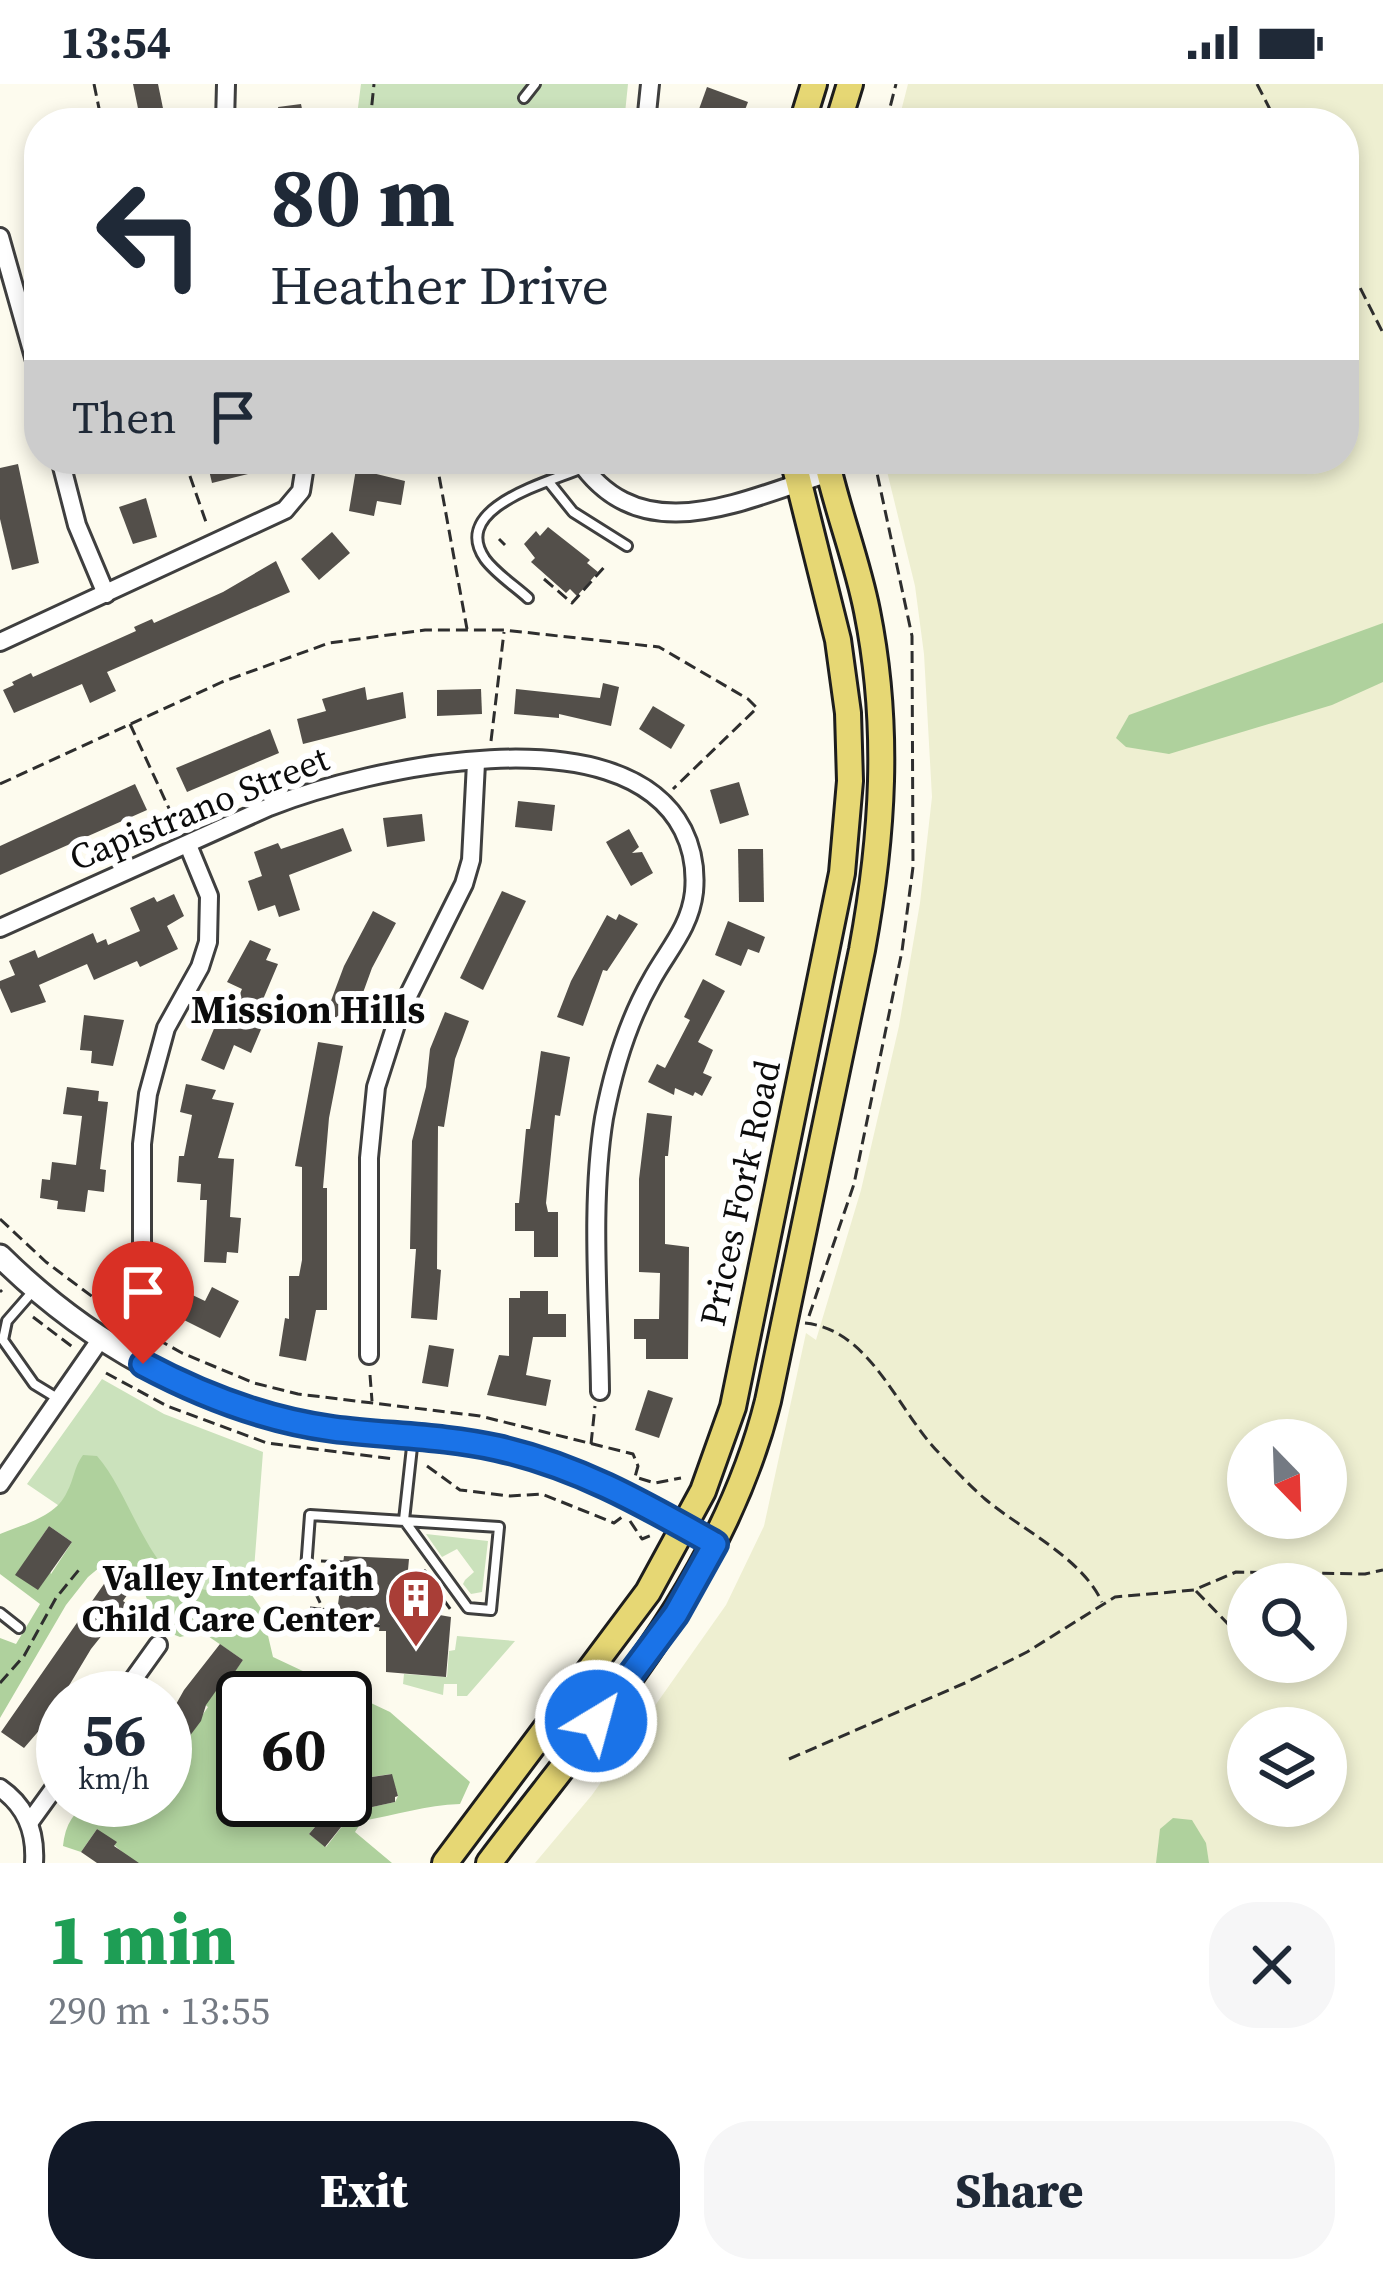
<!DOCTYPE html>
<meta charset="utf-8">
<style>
body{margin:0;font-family:"Source Serif 4",serif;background:#f6f6f7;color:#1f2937;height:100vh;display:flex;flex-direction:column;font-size:45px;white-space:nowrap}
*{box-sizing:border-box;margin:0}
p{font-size:39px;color:#747a83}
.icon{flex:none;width:66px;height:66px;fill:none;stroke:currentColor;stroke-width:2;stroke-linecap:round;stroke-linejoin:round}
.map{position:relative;height:1779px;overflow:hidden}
.drawer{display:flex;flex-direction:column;background:#fff;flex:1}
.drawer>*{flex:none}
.guide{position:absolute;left:24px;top:24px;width:1335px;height:366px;border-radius:48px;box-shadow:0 6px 18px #0003;background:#fff;color:#1f2937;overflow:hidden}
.needle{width:78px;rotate:157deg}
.fabs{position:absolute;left:1227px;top:1335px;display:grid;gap:24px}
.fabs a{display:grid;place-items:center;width:120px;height:120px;border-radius:50%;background:#fff;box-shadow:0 6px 18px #0003;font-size:60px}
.speed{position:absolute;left:36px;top:1587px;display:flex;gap:24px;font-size:60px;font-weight:700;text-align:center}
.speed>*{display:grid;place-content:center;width:156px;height:156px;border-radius:50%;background:#fff;box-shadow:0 6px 18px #0003;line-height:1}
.speed small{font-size:30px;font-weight:400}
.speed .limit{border:6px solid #111;border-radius:18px;background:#fff;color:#111}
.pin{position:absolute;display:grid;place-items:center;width:102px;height:102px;color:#fff;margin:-123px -51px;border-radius:50% 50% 50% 0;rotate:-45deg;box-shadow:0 0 12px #0007}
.pin .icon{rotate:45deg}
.me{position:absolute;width:132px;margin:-66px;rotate:37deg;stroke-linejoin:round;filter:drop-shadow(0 0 9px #0008)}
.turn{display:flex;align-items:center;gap:42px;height:252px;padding:0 48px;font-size:54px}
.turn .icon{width:156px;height:156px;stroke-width:2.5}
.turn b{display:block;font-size:84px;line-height:102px}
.then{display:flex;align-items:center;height:114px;padding:0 48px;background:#0003;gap:24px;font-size:45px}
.round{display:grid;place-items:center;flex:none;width:126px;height:126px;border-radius:48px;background:#f6f6f7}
.summary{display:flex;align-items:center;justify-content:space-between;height:204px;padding:0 48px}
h1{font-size:72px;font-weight:800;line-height:90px;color:#1e9e55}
.button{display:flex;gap:24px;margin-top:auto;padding:24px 48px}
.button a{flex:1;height:138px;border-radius:48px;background:#111827;color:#fff;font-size:48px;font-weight:800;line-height:138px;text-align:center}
.button a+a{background:#f6f6f7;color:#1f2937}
.status{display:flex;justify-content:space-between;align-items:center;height:84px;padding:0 60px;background:#fff;direction:ltr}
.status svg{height:33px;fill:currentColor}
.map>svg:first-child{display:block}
.farmland{fill:#eeefd1;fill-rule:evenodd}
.green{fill:#cbe2bc}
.forest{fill:#afd19d;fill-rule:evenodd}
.building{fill:#534f4a}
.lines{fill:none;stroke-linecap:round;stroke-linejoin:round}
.service-casing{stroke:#3f3f3f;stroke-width:14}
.minor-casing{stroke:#3f3f3f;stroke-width:22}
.tertiary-casing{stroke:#3f3f3f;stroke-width:27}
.primary-casing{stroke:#1d1d1d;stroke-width:30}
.path{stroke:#2e2e2e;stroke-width:3;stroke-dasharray:12 6;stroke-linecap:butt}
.service{stroke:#fff;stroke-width:8}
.minor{stroke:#fff;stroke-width:16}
.tertiary{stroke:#fff;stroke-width:21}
.primary{stroke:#e6d774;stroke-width:24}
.route-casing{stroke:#114b97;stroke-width:30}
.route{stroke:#1a73e8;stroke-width:21}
.labels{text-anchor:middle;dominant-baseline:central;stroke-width:12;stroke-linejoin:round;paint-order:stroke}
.street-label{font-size:36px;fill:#0c0c0c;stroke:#fff}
.poi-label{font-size:36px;font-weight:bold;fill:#0c0c0c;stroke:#fff;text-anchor:end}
.neighbourhood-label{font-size:39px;font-weight:bold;fill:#0c0c0c;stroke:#fff}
</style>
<div class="status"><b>13:54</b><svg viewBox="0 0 49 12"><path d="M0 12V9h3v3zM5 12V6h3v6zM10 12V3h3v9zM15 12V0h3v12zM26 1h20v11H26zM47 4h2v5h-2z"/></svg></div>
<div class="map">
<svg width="1383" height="1779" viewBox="0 0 1383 1779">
<rect width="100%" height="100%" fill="#fdfbee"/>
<path class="farmland" d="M908,0H1383V1779H535L592,1711L726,1521L764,1442L806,1249L816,1256L861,1106L899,942L920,819L932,713L924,570L915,502L884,375H1344V39H898ZM1248,1356H1326V1434H1248ZM1248,1500H1326V1578H1248ZM1248,1644H1326V1722H1248Z"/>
<g class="green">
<path d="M361,0H628L624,39H529L496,25L483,39H356Z"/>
<path d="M102,1295L164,1330L263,1368L249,1551L27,1400Z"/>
<path d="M426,1450L488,1457L482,1508L471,1510L463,1500L465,1496L474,1488L457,1465L442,1473Z"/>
<path d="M457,1552L515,1557L467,1612H457V1600H444L443,1611L403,1600L404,1590L447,1593L449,1567L455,1566Z"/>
</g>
<g class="forest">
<path d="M1383,539V598L1332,621L1169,670L1126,663L1116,654L1129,631Z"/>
<path d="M83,1371L97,1372C126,1404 146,1478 182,1499C200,1509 230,1507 249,1507L262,1526L273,1573L390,1628L470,1698L460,1720C426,1721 396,1731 362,1737L355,1748L392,1779H134L97,1745L81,1768L63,1762C65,1741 74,1726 92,1716H165V1685L208,1623L204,1620L228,1590L232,1591L243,1576L202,1548L180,1553L157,1544L137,1487L126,1478L100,1483L88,1493L66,1521L0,1634V1554L16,1560L40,1520L0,1490V1450C24,1440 56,1433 67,1408C74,1395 74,1383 83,1371ZM49,1442L72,1458L51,1490L38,1458ZM243,1614H345V1697L391,1690L398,1712L395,1718L349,1728L347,1736L326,1763L309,1750L318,1739L310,1729L319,1716H243Z"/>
<path d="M1173,1734L1192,1736L1206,1759L1209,1779H1156L1160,1745Z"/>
</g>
<g class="building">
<path d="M133,0H158L165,34L141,39Z"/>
<path d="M707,3L748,18L740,39H694Z"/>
<path d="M301,20L305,39H281L278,23Z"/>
<path d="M221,375H248L252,389L212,399L208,382L222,379Z"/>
<path d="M18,380L39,479L12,486L0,435V384Z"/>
<path d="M356,385L405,397L401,421L377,417L374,432L349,427Z"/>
<path d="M146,414L157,453L133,460L119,423Z"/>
<path d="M548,443L590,476L587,479L598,488L577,512L570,505L566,509L531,478L535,474L524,460L536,447L540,452Z"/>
<path d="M332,448L350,469L319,496L301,475Z"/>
<path d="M276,477L290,508L107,588L116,607L90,619L82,600L14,629L3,606L14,601L12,598L31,589L33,593L136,547L134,543L152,535L154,539L223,508Z"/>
<path d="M603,599L619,603L611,642L559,630V634L514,630L516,605L600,614Z"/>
<path d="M365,603L367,616L403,608L406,634L303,660L297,635L326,627L322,615Z"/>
<path d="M481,605L482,630L437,632V606Z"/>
<path d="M653,622L685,641L671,665L639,645Z"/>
<path d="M270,645L279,669L187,708L176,684Z"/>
<path d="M739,698L749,731L720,740L710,706Z"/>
<path d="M135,700L147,726L0,791V762Z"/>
<path d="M518,717L555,721L552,747L515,743Z"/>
<path d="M422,730L425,757L387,763L383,734Z"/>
<path d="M343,744L352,767L289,791L300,826L279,833L275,821L258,827L248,797L262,792L254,768L278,759L281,765Z"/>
<path d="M629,745L639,763L632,769L642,768L653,789L631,802L606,758Z"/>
<path d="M738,765H763L764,818H739Z"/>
<path d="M502,807L526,817L483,906L460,894Z"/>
<path d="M174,810L184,832L167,842L178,865L140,883L137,877L94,896L87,880L39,901L46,918L11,929L0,904V897L15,891L9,877L35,866L38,874L93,849L97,859L106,855L108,861L140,847L130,824L154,813L157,818Z"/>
<path d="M373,827L396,839L372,884L352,939L326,930L344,882Z"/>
<path d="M619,830L638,840L607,887L603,886L583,942L557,933L571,897L607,831L616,836Z"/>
<path d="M728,837L765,853L759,869L748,865L741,882L715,871Z"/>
<path d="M250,856L271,865L266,876L278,880L253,939L262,943L251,969L234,961L224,986L201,976L218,935L228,939L242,905L227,898Z"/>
<path d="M703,895L725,907L698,958L713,966L703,989L712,993L702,1012L695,1008L693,1012L675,1004L674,1011L648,998L657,980L665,984L690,936L684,933Z"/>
<path d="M445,928L469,937L455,975L444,1043L438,1042L437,1185L441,1186L437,1236L411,1234L416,1165H410L412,1057L426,1003L430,965Z"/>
<path d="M84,931L124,936L113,982L91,979L92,967L80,966Z"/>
<path d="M318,958L343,962L329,1034L323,1104H327V1226H316L306,1277L279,1272L285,1234L289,1235V1192H299L302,1176V1083L295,1082Z"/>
<path d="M541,967L570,973L560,1032L555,1031L546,1119L548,1128H558V1173H534V1147H515V1119H519L526,1045H530Z"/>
<path d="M186,1000L216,1006L212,1015L234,1019L218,1074L234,1075L230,1133L241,1134L238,1169L227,1168L226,1179L204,1178L207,1116H200L201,1100L177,1098L179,1072H184L192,1031L180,1028Z"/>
<path d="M67,1003L99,1007L98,1017L108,1018L100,1085L106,1086L104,1108L88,1106L85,1128L57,1125L58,1117L40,1114L42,1095L50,1096L52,1078L76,1081L82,1032L63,1030Z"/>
<path d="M647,1029L672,1032L668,1072H665V1160L689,1163L688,1275H646V1255H634V1235H659L660,1189L639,1188V1095Z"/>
<path d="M212,1203L239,1217L220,1254L170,1229L182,1206L205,1217Z"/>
<path d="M520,1207H548V1230H566V1253H533L526,1291L551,1296L546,1322L487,1311L499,1271L509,1272V1214H520Z"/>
<path d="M429,1261L454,1265L448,1303L422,1299Z"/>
<path d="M648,1306L673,1314L659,1354L635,1346Z"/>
<path d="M49,1442L72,1458L38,1506L15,1491Z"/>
<path d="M344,1472L409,1475L405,1519L412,1520L411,1526L451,1533L446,1593L386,1588V1547H379L380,1540L336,1537Z"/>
<path d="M113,1487L134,1501L123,1517L127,1520L91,1565L49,1635L24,1664L1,1648Z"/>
<path d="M220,1560L243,1576L232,1592L228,1590L206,1621L201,1637L165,1685V1640L184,1606Z"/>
<path d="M392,1690L398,1712L395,1713V1718L354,1727L325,1763L309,1750L320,1737L309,1729L319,1716H345V1697Z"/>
<path d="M97,1745L117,1758L114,1762L139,1779H97L81,1768Z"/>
</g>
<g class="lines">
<defs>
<g id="service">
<path d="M524,14L535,0"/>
<path d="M549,398L573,428L627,462"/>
<path d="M528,514C515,502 496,490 485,475C449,423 550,398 582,384"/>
<path d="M34,1206L7,1237L3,1256L34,1300L57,1314"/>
<path d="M305,1499L310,1431L499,1443L491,1526L468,1524L404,1436L413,1354"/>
<path d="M0,1529L19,1544"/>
</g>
<g id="minor">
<path d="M225,39L226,0"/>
<path d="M646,39L650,0"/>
<path d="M0,153L39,291"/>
<path d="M60,375L77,441L106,510"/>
<path d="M578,375C641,470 744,415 829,389"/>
<path d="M0,558L285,426L301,407L306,375"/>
<path d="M0,844L269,723C368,684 622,627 683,746C693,766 696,786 694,808C690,844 667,867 651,897C627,939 613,987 604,1034C590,1120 599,1220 600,1307"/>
<path d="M142,1182V1060L148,1010L166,944L200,883L208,858L209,812L188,761"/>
<path d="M369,1271V1074L376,1003L400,928L464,800L471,776L476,679"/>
<path d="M0,1400L102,1253"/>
<path d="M120,1614L158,1561"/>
<path d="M0,1704C26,1722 36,1747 34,1779"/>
<path d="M29,1739L63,1692"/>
</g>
<path id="tertiary" d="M0,1172C87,1258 197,1320 317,1342C377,1353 439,1351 499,1365C578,1382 645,1420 715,1460"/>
<g id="primary">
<path d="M802,39L814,0"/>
<path d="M838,39L850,0"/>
<path d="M445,1779L648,1508L703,1407L733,1323L842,789L850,697L848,629L838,556L793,375"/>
<path d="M489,1779C598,1634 723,1498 768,1317L862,866C883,752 890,642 867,527C857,476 837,426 826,375"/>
</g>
</defs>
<use href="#service" class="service-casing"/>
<use href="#minor" class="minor-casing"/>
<use href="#tertiary" class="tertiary-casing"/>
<use href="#primary" class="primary-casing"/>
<g class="path">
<path d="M94,0L102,39"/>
<path d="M1257,0L1277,39"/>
<path d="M370,39L374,0"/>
<path d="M886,39L896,0"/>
<path d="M1344,172L1383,249"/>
<path d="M184,375L207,441"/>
<path d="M436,375L467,545"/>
<path d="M499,455L505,461"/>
<path d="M544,495L572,519L606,481"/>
<path d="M130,640L178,744"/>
<path d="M491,657L504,548"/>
<path d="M0,700L222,598L329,559L425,546H504L659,563L748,615L757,624L673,705"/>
<path d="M0,1135L46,1178L125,1237L182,1269L254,1299L298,1310L480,1332L633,1370L638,1382L635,1393L655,1399L681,1394"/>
<path d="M0,1206L2,1208"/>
<path d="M809,1232L854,1100L902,867L913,783L912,552L874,375"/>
<path d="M33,1233L74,1264"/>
<path d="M126,1235L136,1198"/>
<path d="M805,1239C871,1246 897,1326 939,1369C954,1385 969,1401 985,1415C1022,1446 1081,1473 1102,1518"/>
<path d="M106,1289L167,1322L267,1359L394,1375"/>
<path d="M370,1291L372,1317"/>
<path d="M591,1360L595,1322"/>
<path d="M427,1382L460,1406L510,1412L542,1410L614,1439L622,1433"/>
<path d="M630,1437L642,1455L652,1451"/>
<path d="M321,1477L344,1478"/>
<path d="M1196,1507L1230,1542L1248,1546"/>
<path d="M315,1508L323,1525L337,1534"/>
<path d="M409,1519L410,1502L426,1486"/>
<path d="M310,1524L321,1525"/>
<path d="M411,1524L428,1526L443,1515L453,1529"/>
<path d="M356,1539L380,1542"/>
<path d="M0,1599L24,1572L56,1514L82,1482"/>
<path d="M789,1675L965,1599L1027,1568L1115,1513L1194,1506L1236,1488L1365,1490L1383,1486"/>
</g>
<use href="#service" class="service"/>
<use href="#minor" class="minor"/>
<use href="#tertiary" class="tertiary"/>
<use href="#primary" class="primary"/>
</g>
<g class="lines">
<defs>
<path id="route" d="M143,1280C203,1312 266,1336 333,1345C388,1352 443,1352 497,1364C578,1382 644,1420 715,1460L676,1530L596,1637"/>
</defs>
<use href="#route" class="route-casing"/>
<use href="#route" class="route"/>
</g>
<defs>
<symbol id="building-pin" viewBox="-11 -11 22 30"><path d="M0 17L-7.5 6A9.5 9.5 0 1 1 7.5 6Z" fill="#a93e37" stroke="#fff"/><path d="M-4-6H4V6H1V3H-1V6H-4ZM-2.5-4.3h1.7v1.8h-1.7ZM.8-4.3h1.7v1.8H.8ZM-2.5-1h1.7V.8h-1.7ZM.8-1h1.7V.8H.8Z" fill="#fff"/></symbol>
</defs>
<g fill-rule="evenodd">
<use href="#building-pin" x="383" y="1481" width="66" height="90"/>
</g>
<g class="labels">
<g class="street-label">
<text transform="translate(199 724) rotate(-22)">Capistrano Street</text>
<text transform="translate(740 1109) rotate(-78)">Prices Fork Road</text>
</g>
<g class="poi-label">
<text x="374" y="1493">Valley Interfaith<tspan x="374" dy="41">Child Care Center</tspan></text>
</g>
<g class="neighbourhood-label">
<text x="308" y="925">Mission Hills</text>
</g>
</g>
</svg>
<div class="fabs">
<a><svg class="needle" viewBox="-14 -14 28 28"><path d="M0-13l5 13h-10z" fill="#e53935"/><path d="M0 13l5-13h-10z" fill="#747a83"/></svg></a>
<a><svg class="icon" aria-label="search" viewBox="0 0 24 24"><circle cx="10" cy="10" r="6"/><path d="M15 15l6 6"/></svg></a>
<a><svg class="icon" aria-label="layers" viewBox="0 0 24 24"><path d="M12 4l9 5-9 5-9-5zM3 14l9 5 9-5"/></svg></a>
</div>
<div class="speed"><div>56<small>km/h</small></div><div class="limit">60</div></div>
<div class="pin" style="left:143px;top:1280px;background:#d93025"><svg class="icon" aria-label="arrive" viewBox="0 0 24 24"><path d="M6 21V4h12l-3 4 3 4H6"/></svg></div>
<svg class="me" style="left:596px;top:1637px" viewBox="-20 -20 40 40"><circle r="17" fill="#1a73e8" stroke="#fff" stroke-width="3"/><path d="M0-11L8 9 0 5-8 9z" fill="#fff"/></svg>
<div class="guide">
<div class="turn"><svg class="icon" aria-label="left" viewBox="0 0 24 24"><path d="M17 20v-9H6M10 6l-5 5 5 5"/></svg><div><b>80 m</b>Heather Drive</div></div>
<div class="then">Then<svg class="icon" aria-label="arrive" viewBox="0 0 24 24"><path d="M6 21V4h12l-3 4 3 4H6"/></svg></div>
</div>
</div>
<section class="drawer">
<div class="summary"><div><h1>1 min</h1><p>290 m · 13:55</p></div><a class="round"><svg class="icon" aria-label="close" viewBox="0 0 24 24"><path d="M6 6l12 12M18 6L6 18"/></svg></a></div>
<div class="button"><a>Exit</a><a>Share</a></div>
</section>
